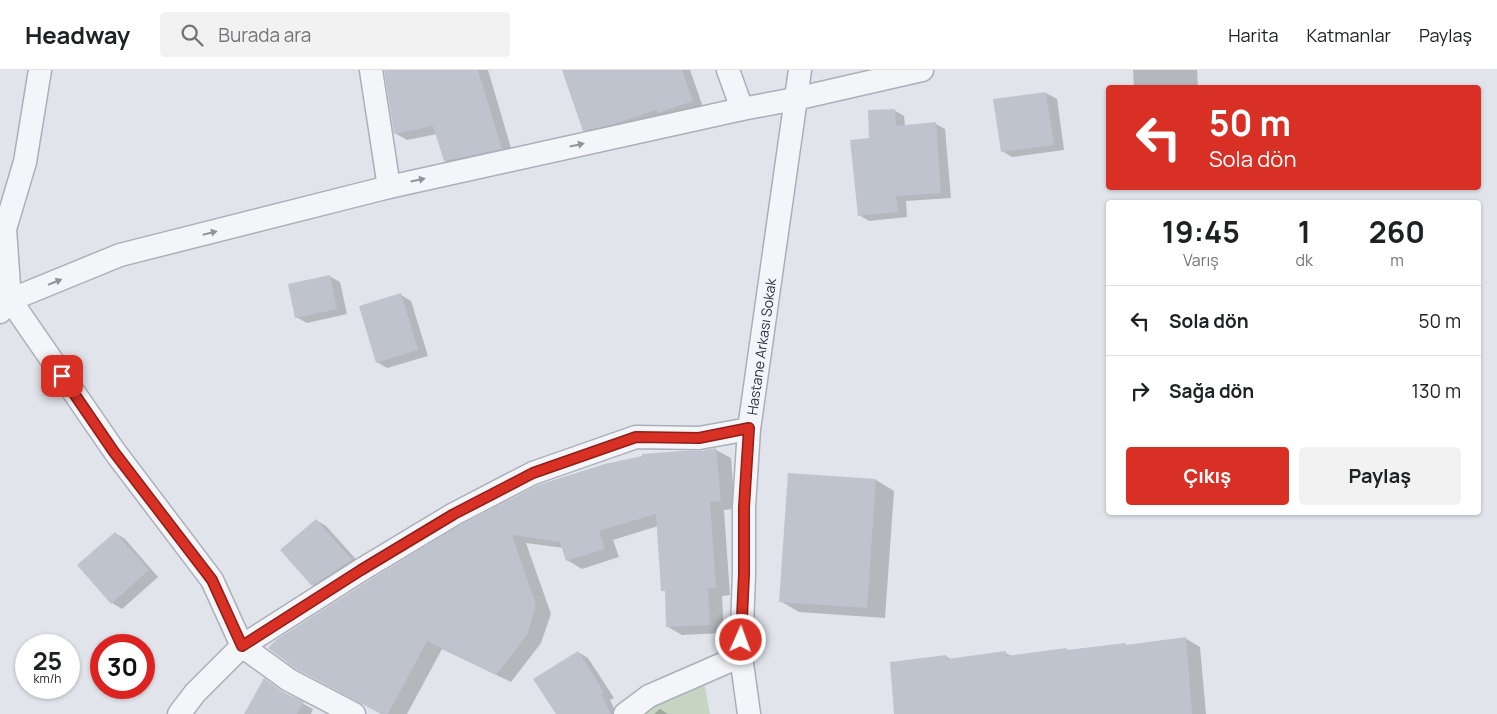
<!DOCTYPE html>
<html lang="tr">
<meta charset="utf-8">
<style>
body{margin:0;font-family:Manrope,sans-serif;background:#f2f2f2;color:#202124;height:100vh;display:flex;flex-direction:column;font-size:19px;white-space:nowrap}
*{box-sizing:border-box;margin:0}
p{font-size:16px;color:#757577}
.icon{flex:none;width:28px;height:28px;fill:none;stroke:currentColor;stroke-width:2;stroke-linecap:round;stroke-linejoin:round}
.map{position:relative;flex:1;overflow:hidden}
.drawer{position:absolute;left:1106px;top:130px;width:375px;height:315px;display:flex;flex-direction:column;background:#fff;border-radius:5px;box-shadow:0 1px 4px #0004}
.drawer>*{flex:none}
.banner{position:absolute;left:1106px;top:15px;width:375px;height:105px;border-radius:5px;box-shadow:0 1px 4px #0004;background:#d93025;color:#fff;overflow:hidden}
.speed{position:absolute;left:15px;top:564px;display:flex;gap:10px;font-size:25px;font-weight:700;text-align:center}
.speed>*{display:grid;place-content:center;width:65px;height:65px;border-radius:50%;background:#fff;box-shadow:0 1px 4px #0004;line-height:1}
.speed small{font-size:12px;font-weight:400}
.speed .limit{border:8px solid #d22;background:#fff;color:#111}
.pin{position:absolute;display:grid;place-items:center;width:42px;height:42px;color:#fff;margin:-21px;border-radius:10px;box-shadow:0 2px 8px #0006}
.me{position:absolute;width:55px;margin:-28px;rotate:2deg;stroke-linejoin:round;filter:drop-shadow(0 0 4px #0008)}
.turn{display:flex;align-items:center;gap:18px;height:105px;padding:0 20px;font-size:22px}
.turn .icon{width:65px;height:65px;stroke-width:2.5}
.turn b{display:block;font-size:35px;line-height:42px}
.eta{display:flex;justify-content:space-evenly;align-items:center;height:85px;text-align:center}
.eta b{font-size:30px;font-weight:700;line-height:35px}
.cta{display:flex;gap:10px;margin-top:auto;padding:10px 20px}
.cta a{flex:1;height:58px;border-radius:5px;background:#d93025;color:#fff;font-size:20px;font-weight:700;line-height:58px;text-align:center}
.cta a+a{background:#f2f2f2;color:#202124}
ul{padding:0;list-style:none}
li{display:flex;align-items:center;gap:15px;height:70px;padding:0 20px;border-top:1px solid #e0e0e0}
li div{flex:1}
li b{display:block;font-size:19px}
li em{font-style:normal}
header{display:flex;align-items:center;gap:30px;box-sizing:border-box;height:70px;padding:0 25px;background:#fff;border-bottom:1px solid #e0e0e0}
header strong{font-size:24px}
nav{display:flex;gap:28px;margin-inline-start:auto;font-size:18px}
.search{width:350px;height:45px;background:#f2f2f2;display:flex;align-items:center;gap:12px;box-sizing:border-box;padding:0 18px;border-radius:5px;color:#757577;font-size:19px}
.map>svg:first-child{display:block}
.green{fill:#c6d5c1}
.shadow{fill:#0003}
.building{fill:#bec3ce}
.lines{fill:none;stroke-linecap:round;stroke-linejoin:round}
.street-casing{stroke:#aaafb9;stroke-width:25}
.street{stroke:#f4f5f8;stroke-width:22}
.oneway{fill:#8e949e}
.route-casing{stroke:#8d1f18;stroke-width:12}
.route{stroke:#d93025;stroke-width:9}
.labels{text-anchor:middle;dominant-baseline:central;stroke-width:4;stroke-linejoin:round;paint-order:stroke}
.street-label{font-size:14px;fill:#283243;stroke:#f1f4f8}
</style>
<header>
<strong>Headway</strong>
<div class="search"><svg class="icon" aria-label="search" viewBox="0 0 24 24"><circle cx="10" cy="10" r="6"/><path d="M15 15l6 6"/></svg>Burada ara</div>
<nav><a>Harita</a><a>Katmanlar</a><a>Paylaş</a></nav>
</header>
<div class="map">
<svg width="1497" height="644" viewBox="0 0 1497 644">
<rect width="100%" height="100%" fill="#e1e5eb"/>
<path class="green" d="M704,612L710,644H645L658,635Z"/>
<g class="shadow">
<path d="M386,0H488L513,85L457,98L445,91L437,64L407,70L395,63Z"/>
<path d="M572,0H690L703,37L594,66L584,60Z"/>
<path d="M1133,0H1197L1198,18H1134Z"/>
<path d="M1046,23L1057,29L1064,80L1012,87L1002,81L995,30Z"/>
<path d="M894,40L904,46L905,56L936,54L945,59L951,128L906,131L907,147L869,151L859,145L870,69Z"/>
<path d="M329,206L340,212L347,244L307,253L296,247Z"/>
<path d="M401,225L411,231L428,286L387,298L377,292Z"/>
<path d="M716,380L731,388L735,439L724,440L730,525L722,526L724,563L682,565L668,557L666,522L663,520L658,456L613,470L619,487L582,499L567,490L564,478L526,473L551,544L541,573L511,612L442,579L407,644H383L369,512L701,382Z"/>
<path d="M876,410L894,421L885,548L799,542L780,531Z"/>
<path d="M316,450L326,456L362,496L323,521L313,515Z"/>
<path d="M115,463L125,469L158,507L122,539L112,533Z"/>
<path d="M1185,568L1200,577L1206,644H895L946,586L952,590L1005,583L1012,586L1066,579L1070,581L1125,574L1128,576Z"/>
<path d="M578,582L588,588L614,628L610,630L617,644H557Z"/>
<path d="M264,610L290,627L313,639L311,644H246Z"/>
<path d="M660,639L668,644H654Z"/>
</g>
<g class="building">
<path d="M384,0H478L502,79L444,91L433,56L394,64Z"/>
<path d="M562,0H682L693,31L658,43L656,40L614,54L583,61Z"/>
<path d="M1046,22L1054,75L1001,82L993,29Z"/>
<path d="M895,39L896,56L936,52L941,123L896,126L898,142L858,146L850,70L869,68L868,40Z"/>
<path d="M330,205L337,239L295,248L288,214Z"/>
<path d="M401,223L418,280L376,293L359,236Z"/>
<path d="M716,378L721,431L710,432L716,518H708L710,555L666,557L665,521H661L656,444L599,461L605,479L566,491L560,472L512,465L536,535L527,565L496,605L427,571L388,644H381L296,599L268,578L276,570L368,511L460,455L538,415L605,394L642,386V384L681,381H701Z"/>
<path d="M788,403L876,409L867,538L779,532Z"/>
<path d="M316,449L352,490L312,516L280,480Z"/>
<path d="M115,462L149,500L111,534L77,495Z"/>
<path d="M1186,567L1192,644H894L890,592L946,585L947,589L1006,581V586L1066,578L1067,580L1126,573V575Z"/>
<path d="M578,581L604,622L601,624L611,644H556L533,609Z"/>
<path d="M264,608L283,622L304,632L297,644H244Z"/>
</g>
<g class="lines">
<defs>
<g id="street">
<path d="M371,0L389,117"/>
<path d="M728,0L742,39"/>
<path d="M0,215L115,382L212,510L242,576L289,610L354,644"/>
<path d="M10,230L5,159L25,92L40,0"/>
<path d="M0,242L10,230L120,185L389,117L742,39L795,29L922,0"/>
<path d="M179,644L195,623L242,576L361,500L454,444L533,403L636,367L699,368L749,359"/>
<path d="M625,644L649,626L741,586"/>
<path id="s1" d="M749,644L741,586L744,504V437L749,359L800,0"/>
</g>
</defs>
<use href="#street" class="street-casing"/>
<use href="#street" class="street"/>
</g>
<defs><path id="oneway-solid" d="M-6-.8H1V-3.2L6.5 0L1 3.2V.8H-6Z" transform="scale(1.25)"/></defs>
<g class="oneway">
<use href="#oneway-solid" transform="translate(577 75) rotate(-12)"/>
<use href="#oneway-solid" transform="translate(418 110) rotate(-12)"/>
<use href="#oneway-solid" transform="translate(210 163) rotate(-14)"/>
<use href="#oneway-solid" transform="translate(55 212) rotate(-22)"/>
</g>
<g class="lines">
<defs>
<path id="route" d="M62,306L114,382L212,510L242,576L361,500L454,444L533,403L636,367L699,368L749,358L744,437V504L741,570"/>
</defs>
<use href="#route" class="route-casing"/>
<use href="#route" class="route"/>
</g>
<g class="labels">
<g class="street-label">
<text stroke="none"><textPath href="#s1" startOffset="369">Hastane Arkası Sokak</textPath></text>
</g>
</g>
</svg>
<div class="speed"><div>25<small>km/h</small></div><div class="limit">30</div></div>
<div class="pin" style="left:62px;top:306px;background:#d93025"><svg class="icon" aria-label="arrive" viewBox="0 0 24 24"><path d="M6 21V4h12l-3 4 3 4H6"/></svg></div>
<svg class="me" style="left:741px;top:570px" viewBox="-20 -20 40 40"><circle r="17" fill="#d93025" stroke="#fff" stroke-width="3"/><path d="M0-11L8 9 0 5-8 9z" fill="#fff"/></svg>
<div class="banner">
<div class="turn"><svg class="icon" aria-label="left" viewBox="0 0 24 24"><path d="M17 20v-9H6M10 6l-5 5 5 5"/></svg><div><b>50 m</b>Sola dön</div></div>
</div>
<section class="drawer">
<div class="eta">
<div><b>19:45</b><p>Varış</p></div>
<div><b>1</b><p>dk</p></div>
<div><b>260</b><p>m</p></div>
</div>
<ul>
<li><svg class="icon" aria-label="left" viewBox="0 0 24 24"><path d="M17 20v-9H6M10 6l-5 5 5 5"/></svg><div><b>Sola dön</b></div><em>50 m</em></li>
<li><svg class="icon" aria-label="right" viewBox="0 0 24 24"><path d="M7 20v-9h11M14 6l5 5-5 5"/></svg><div><b>Sağa dön</b></div><em>130 m</em></li>
</ul>
<div class="cta"><a>Çıkış</a><a>Paylaş</a></div>
</section>
</div>
